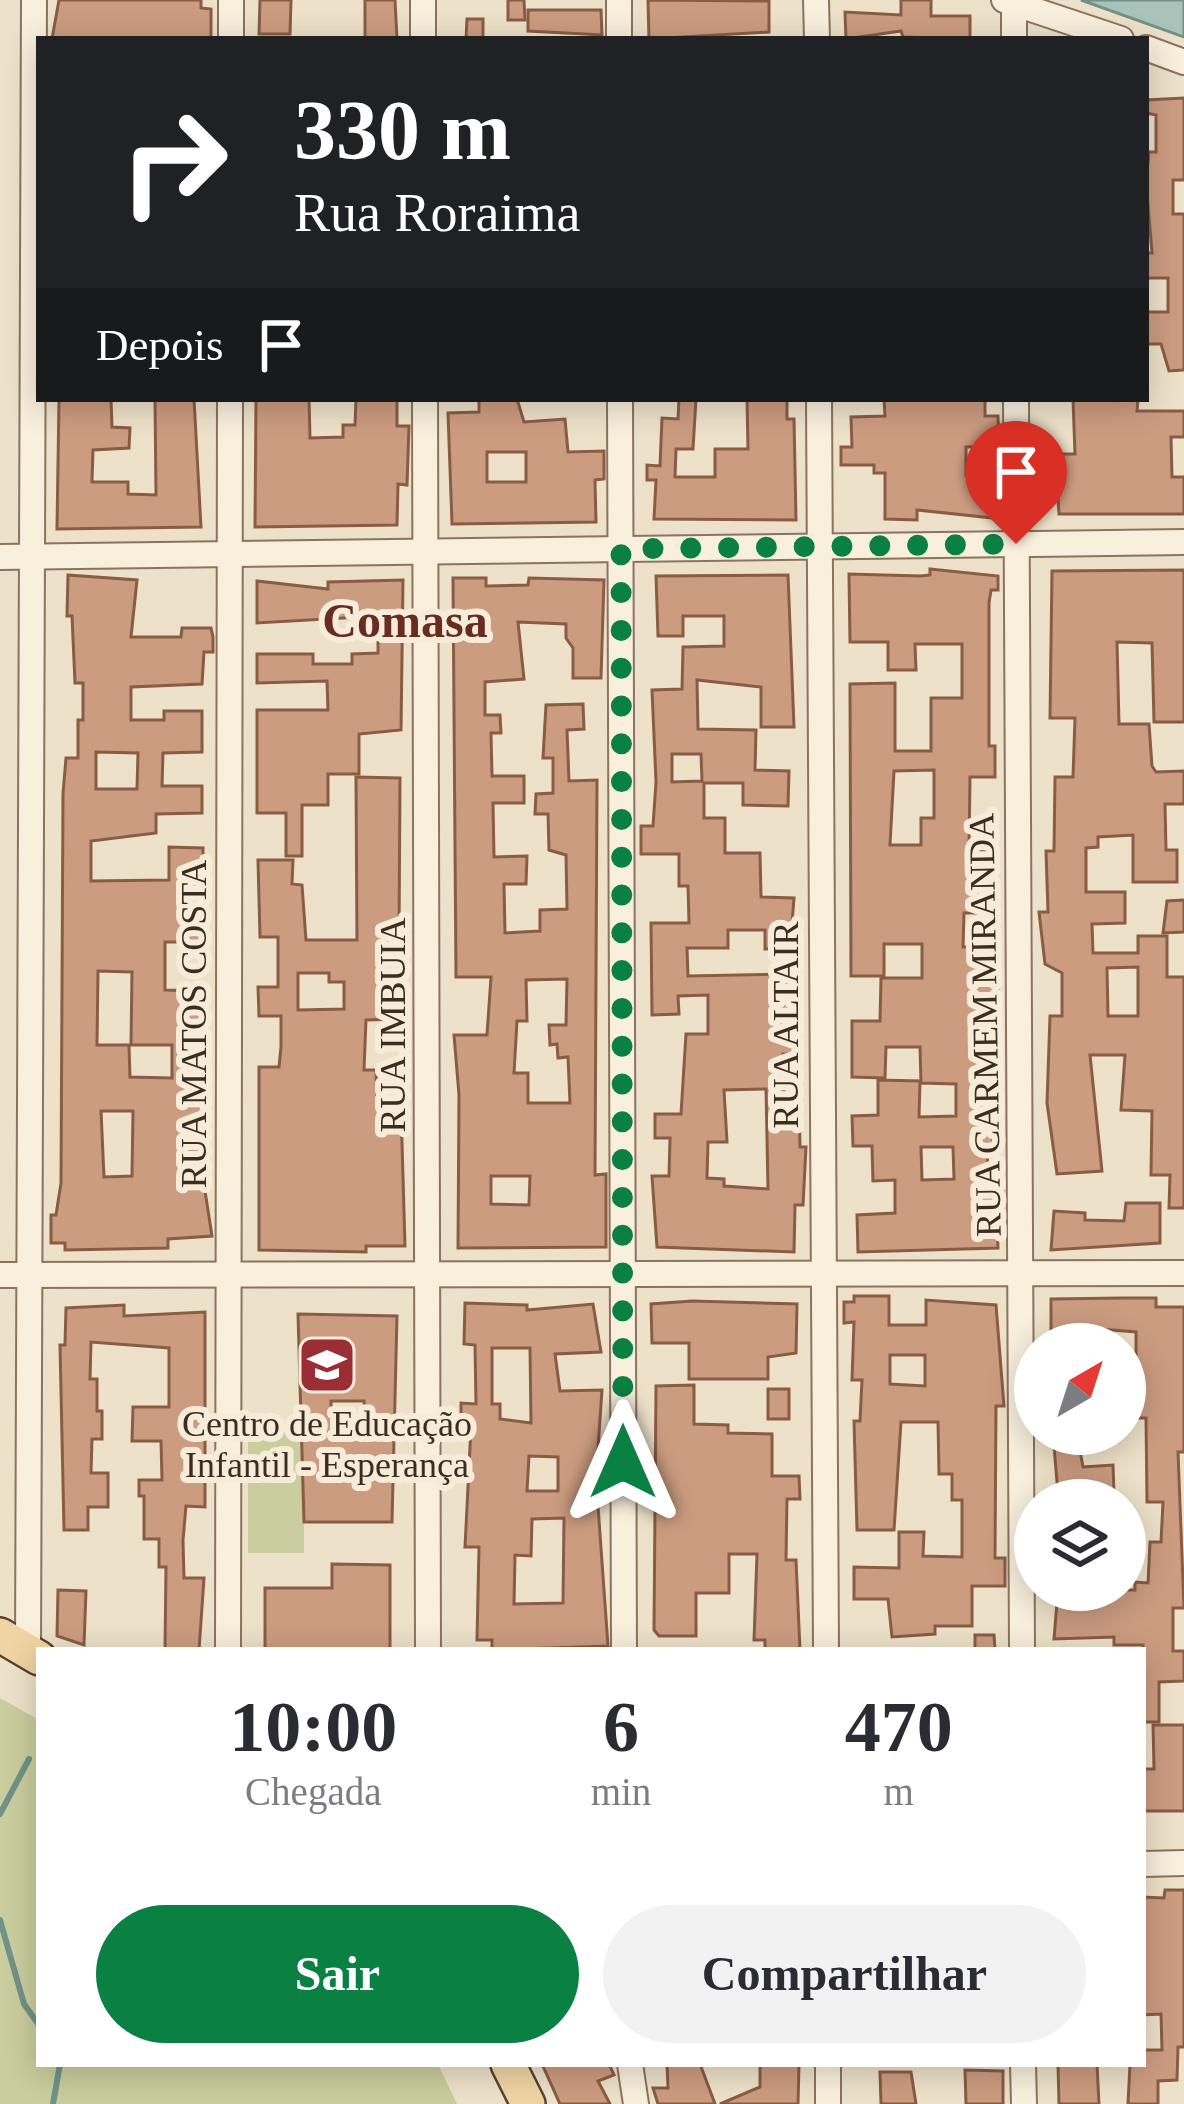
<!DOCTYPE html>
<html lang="pt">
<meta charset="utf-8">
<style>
body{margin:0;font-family:Georgia,serif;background:#f2f2f3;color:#2b2b33;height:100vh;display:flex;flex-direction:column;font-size:45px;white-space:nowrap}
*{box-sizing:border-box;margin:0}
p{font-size:39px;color:#7c7c81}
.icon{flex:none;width:66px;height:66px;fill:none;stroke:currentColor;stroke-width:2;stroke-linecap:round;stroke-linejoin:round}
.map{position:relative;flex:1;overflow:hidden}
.sheet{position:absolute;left:36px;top:1647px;width:1110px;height:420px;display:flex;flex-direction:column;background:#fff;border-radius:0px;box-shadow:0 6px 30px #0003}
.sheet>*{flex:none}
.banner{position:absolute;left:36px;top:36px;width:1113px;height:366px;border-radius:0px;box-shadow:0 6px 30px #0003;background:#202124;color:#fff;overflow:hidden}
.needle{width:78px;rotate:39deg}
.controls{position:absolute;left:1014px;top:1323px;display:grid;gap:24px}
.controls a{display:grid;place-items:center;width:132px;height:132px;border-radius:50%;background:#fff;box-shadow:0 6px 30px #0003;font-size:60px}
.pin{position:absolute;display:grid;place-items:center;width:102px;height:102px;color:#fff;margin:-123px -51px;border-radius:50% 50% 50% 0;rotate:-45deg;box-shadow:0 0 12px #0007}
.pin .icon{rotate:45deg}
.me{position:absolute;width:132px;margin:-66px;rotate:0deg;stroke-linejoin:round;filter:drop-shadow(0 0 9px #0008)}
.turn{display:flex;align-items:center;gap:42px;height:252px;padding:0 60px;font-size:54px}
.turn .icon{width:156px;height:156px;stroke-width:2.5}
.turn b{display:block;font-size:84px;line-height:102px}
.then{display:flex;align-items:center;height:114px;padding:0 60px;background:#0003;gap:24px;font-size:45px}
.eta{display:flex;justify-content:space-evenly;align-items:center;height:204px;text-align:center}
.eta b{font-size:72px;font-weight:700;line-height:84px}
.action{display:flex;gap:24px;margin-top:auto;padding:24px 60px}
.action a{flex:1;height:138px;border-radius:72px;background:#0b8043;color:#fff;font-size:48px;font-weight:700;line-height:138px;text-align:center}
.action a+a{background:#f2f2f3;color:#2b2b33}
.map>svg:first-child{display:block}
.green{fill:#cacd9d}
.water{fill:#aac3ba;stroke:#709288;stroke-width:3}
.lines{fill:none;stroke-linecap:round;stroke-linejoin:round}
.stream{stroke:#709288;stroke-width:6}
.building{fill:#cc9c80;stroke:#8a5c44;stroke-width:3;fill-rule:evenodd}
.minor-casing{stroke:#8b745e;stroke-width:28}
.major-casing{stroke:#594231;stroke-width:38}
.minor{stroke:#f9efdd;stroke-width:24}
.major{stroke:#f0d4a3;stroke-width:33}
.route{stroke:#0b8043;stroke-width:21;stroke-dasharray:0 37.8}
.labels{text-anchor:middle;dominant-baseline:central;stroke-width:12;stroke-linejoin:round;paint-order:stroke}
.street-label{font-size:36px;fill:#3c2d21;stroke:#f6ecd9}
.poi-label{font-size:36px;fill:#3c2d21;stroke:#f6ecd9}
.district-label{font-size:48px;font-weight:bold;fill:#682c21;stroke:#f6ecd9}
</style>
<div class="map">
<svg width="1184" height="2104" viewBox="0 0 1184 2104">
<rect width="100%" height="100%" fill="#eee1c9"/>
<g class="green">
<path d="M248,1430L304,1431V1553H248Z"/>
<path d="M0,1698L39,1720V2064H438L457,2104H0Z"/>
</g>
<path class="water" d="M1081,0H1184V37Z"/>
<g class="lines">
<g class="stream">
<path d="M0,1814L29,1759"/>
<path d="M0,1920L24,2004L39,2025"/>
<path d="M53,2104L60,2064"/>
</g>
</g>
<g class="building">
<path d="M59,0H201V8L211,9V39H52Z"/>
<path d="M260,0H291L290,34H259Z"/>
<path d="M365,0H395L397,39H365Z"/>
<path d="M508,0H524L525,20H508Z"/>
<path d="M648,0L769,1V32L649,39Z"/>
<path d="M901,0H931V16H970V39L903,37L901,31L846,39L845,12L901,15Z"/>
<path d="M528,10H601L602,35L528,31Z"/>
<path d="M467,19H483V39H466Z"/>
<path d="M1184,98V180H1173V214H1184V370L1169,371L1161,344H1146V312H1168V278H1146V253H1152L1146,181L1149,152H1156V115L1146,113V100Z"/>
<path d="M59,399H111L112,427L130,428L129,448L93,450L92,482H128V494L156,495L155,399H194L201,527L57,529Z"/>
<path d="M256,399H309L310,438L343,437V425H355L356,399H397V426H409L407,485L398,484L397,525L255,527Z"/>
<path d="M479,399H517L524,422L565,419L568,452L604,451V479L595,480L596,522L452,524L448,413L479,412ZM487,452H526V482H487Z"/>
<path d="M679,399H696L693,449H676L675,477H715V449H748L747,399H787V419H794L796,520L654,519L656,480H647V465L660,466L662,418L678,419Z"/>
<path d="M884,399H985V416H998L999,446L966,447V475L996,477L993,518L917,510V520L885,519V473H874V465H841V447H852L851,417L885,416Z"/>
<path d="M1073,399H1138L1137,411H1184V437H1171L1172,477H1184V514H1059L1055,454H1075Z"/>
<path d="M930,569L998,576V590H991L989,603V746H995V777H970L969,850L991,849L994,913H964L963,947H992L991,985H998V1035L990,1046L993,1144H987L988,1178H1003V1208H996L998,1248L858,1252L857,1215L895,1213V1180L873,1181L872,1146H853L852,1116L878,1115V1080L920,1081L919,1117L956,1116V1084L921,1083L920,1047H886L885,1078L852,1077V1021H880L881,978H922V944H884V976H851L850,684L895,683V751H931V698H962V644H915L916,670H888V642H850L849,574L920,576L930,575ZM934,770V818H921V845H890L894,771ZM921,1147H953L954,1179L922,1180Z"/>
<path d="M1184,570V722H1154L1152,643L1117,642L1119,724H1149L1152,766L1156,772L1184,771V804H1165L1166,850H1177V882H1133V835L1098,837V847L1086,848V892H1125V923L1092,924L1093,953H1138V936H1167V977H1184V1208H1169L1170,1175H1151L1152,1111L1121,1110L1125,1055H1090L1102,1171L1057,1174L1047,1103L1050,1016H1062V973L1045,964L1039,912H1048L1046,851H1054L1055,777H1073L1075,718H1050L1052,571ZM1138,967V1016H1108L1107,968Z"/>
<path d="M68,575L137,580L131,637H181L182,628H211L213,637V652H204L202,684L131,687V720H164V711H202V752L163,753L162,786H202V813L156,814V833L91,841V881L169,880V847L203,848V942H165V990L202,991L203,1178L212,1236L168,1239V1248L65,1250V1243H51V1215H56L61,1183L63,794L66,758H78V720H83V683H75L72,616H67ZM96,752L138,753L137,789H96ZM98,971L132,972L131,1045H172V1078L130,1077L129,1045H97ZM101,1111H133L132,1176L104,1177Z"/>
<path d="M788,575L794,727H761V687L697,680L698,729L756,730L755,770L789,771L788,806L743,805V783H704V818H725V853H760L761,897L794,898L790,949H765V930H728V948H687L688,976L790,974V980H796L794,1054H783L784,1094H799L800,1147H806L803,1205H795L794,1252L657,1247L652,1176H669L670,1138H655V1114H681L686,1034H708V995L678,996L679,1014L652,1015L651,923H689L688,886H679V854H641V826H653L656,782L652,690L682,689L683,647L724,646V616H683V636H658L656,576ZM672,754H701L702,781L672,782ZM766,1089L768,1189L724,1186V1179L707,1178L708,1142H727L724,1090Z"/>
<path d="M453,578H486V586L528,585L529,578L604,580L601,678H573V648L566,638V624L518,622L524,679L485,682V715H500L501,733H491L492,776H524V803H493L494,857L527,856L526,884H504L505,933L540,931V910L567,909L566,855L549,850L548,814H535L536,794L553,793V758H543L546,705L583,704L584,729L567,730L569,781L597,780L595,1175L606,1174V1247L458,1248L459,1095L454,1035H487L491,977H456ZM567,979L566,1025H549L550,1045L557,1044L558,1058L568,1057L570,1103H528V1073H514L517,1021H527L526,980ZM491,1176H530L529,1205L491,1204Z"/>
<path d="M403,580L401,730L359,734V774H328V805H302V856H286V813H257V710H328L327,681L257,683V654H313V664H352V654L378,653V616L257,623V581L328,589V582Z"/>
<path d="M356,777L400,778L399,940H381L387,984H400V1019L366,1020L364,1070H376L377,1108H401L405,1246H366V1252L259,1250V1067H279L281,1047V1016H259L258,987H278V937H260L258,860H293L292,884L302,885L306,940H357ZM298,973H329V982H344V1009L298,1010Z"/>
<path d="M1184,900V932L1163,933L1167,901Z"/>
<path d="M1126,1203H1160V1243L1051,1250L1054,1211L1085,1213V1220L1124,1221Z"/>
<path d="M854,1296H889V1325H926V1300L996,1305L1004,1406H996L995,1558H1005V1586H972V1626H935V1634L892,1637L888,1599H854V1567L899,1568V1532H924L923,1556L962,1557V1500H952V1474H939L938,1422H901L894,1530H857L854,1421H860L862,1380H852L854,1322L844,1323V1302H854ZM890,1355H925V1386L890,1384Z"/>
<path d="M1122,1298H1156V1307H1184V1452H1178L1184,1608H1173V1651H1184V1681L1159,1682V1722H1143V1645H1114V1637L1054,1639L1058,1590H1135V1582L1148,1583L1150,1542H1161L1163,1502H1147L1146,1418H1125V1374H1136V1332L1087,1328L1077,1333V1344H1051V1299Z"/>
<path d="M692,1301L797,1304L796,1353L768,1357V1379H689V1343H652L651,1304Z"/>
<path d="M465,1303L527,1305V1310L593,1304L601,1352L555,1354L560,1391L602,1390L596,1478L608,1646L492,1650V1640H477L479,1547H465L471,1427H461V1403L476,1404L475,1345L464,1344ZM492,1348H530L531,1423L500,1419V1404H492ZM529,1456L558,1457V1491H527ZM564,1518L563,1603L514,1604L515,1555L531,1556L532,1519Z"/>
<path d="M124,1305V1316L205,1312V1507L186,1506L183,1540L184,1578H204L199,1650H165L166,1567H159V1539H144V1496H139V1480H162L161,1441H132L133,1407H169V1348L91,1342L90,1379H97V1411H102V1439H92L91,1473H108V1507H88V1530H64L60,1345H65L66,1308Z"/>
<path d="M298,1314L397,1316L392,1522H304ZM331,1401H364L365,1431H332Z"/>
<path d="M694,1385V1424L728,1425V1433L772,1434V1476H799L800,1499H787L786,1560H796L800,1650H765V1640H754L757,1554H729V1593H696V1636H659L654,1630L656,1386Z"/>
<rect x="768" y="1389" width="21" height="30"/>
<path d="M1053,1434H1077L1083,1467L1113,1465L1114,1494H1104V1500L1058,1494Z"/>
<path d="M332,1564L390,1565V1650H265V1588H332Z"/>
<path d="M58,1590L86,1591L84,1645L57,1636Z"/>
<path d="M975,1635H994L995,1650H975Z"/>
<path d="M1153,1725H1184V1811H1143V1769H1154Z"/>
<path d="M1165,1890H1184V2047H1178L1177,2080L1158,2081V2104H1128L1130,2064H1143V2050H1162L1161,2014L1143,2015V1897L1164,1898Z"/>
<path d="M542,2064H609L614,2075L598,2081L610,2104H560Z"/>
<path d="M667,2064H700L715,2104H658L653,2088H668Z"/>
<path d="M760,2064H799L798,2104H720L760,2087Z"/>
<path d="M1058,2064H1097L1099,2104H1059Z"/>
<path d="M965,2070L1003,2071V2104H966Z"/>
<path d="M880,2072H911L916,2104H881Z"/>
</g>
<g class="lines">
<defs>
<g id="minor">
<path d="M423,0V39"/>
<path d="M619,0V39"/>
<path d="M816,0L817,39"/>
<path d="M1004,0L1121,39"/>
<path d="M1014,3V39"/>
<path d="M231,39V0"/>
<path d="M1146,48L1184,62"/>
<path d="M425,399L428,1650"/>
<path d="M620,399L624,1650"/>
<path d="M819,399L826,1650"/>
<path d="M1016,399L1022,1650"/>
<path d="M0,557L1184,542"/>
<path d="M0,1275L1184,1273"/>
<path d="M228,1650L230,399"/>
<path d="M28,1651L34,0"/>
<path d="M1143,1864L1184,1863"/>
<path d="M630,2064L636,2104"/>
<path d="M828,2064V2104"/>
<path d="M1023,2064L1024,2104"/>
</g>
<g id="major">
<path d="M0,1635L39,1658"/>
<path d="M508,2064L528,2104"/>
</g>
</defs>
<use href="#minor" class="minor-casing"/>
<use href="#major" class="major-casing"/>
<use href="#minor" class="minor"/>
<use href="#major" class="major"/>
</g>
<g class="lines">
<path class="route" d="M623,1462L621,549L1016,544"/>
</g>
<defs>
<symbol id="school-square" viewBox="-11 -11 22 22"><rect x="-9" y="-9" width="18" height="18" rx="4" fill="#9a2e34" stroke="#f6ecd9"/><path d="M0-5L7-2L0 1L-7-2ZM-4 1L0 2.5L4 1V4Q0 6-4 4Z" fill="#fff"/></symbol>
</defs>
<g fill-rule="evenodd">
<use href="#school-square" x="294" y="1332" width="66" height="66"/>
</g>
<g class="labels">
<g class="street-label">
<text transform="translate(194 1024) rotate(-90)">RUA MATOS COSTA</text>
<text transform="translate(393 1025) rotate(-90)">RUA IMBUIA</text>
<text transform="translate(786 1025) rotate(-90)">RUA ALTAIR</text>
<text transform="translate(985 1025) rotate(-91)">RUA CARMEM MIRANDA</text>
</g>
<g class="poi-label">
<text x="327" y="1424">Centro de Educação<tspan x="327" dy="41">Infantil - Esperança</tspan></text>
</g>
<g class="district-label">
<text x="405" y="620">Comasa</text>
</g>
</g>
</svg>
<div class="controls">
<a><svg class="needle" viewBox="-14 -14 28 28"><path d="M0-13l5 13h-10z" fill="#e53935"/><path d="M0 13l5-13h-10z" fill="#7c7c81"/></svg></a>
<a><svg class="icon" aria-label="layers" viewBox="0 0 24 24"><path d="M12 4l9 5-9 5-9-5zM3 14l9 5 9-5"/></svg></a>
</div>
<div class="pin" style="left:1016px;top:544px;background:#d93025"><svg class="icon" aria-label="arrive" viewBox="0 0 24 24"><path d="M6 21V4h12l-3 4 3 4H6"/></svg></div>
<svg class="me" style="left:623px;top:1462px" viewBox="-20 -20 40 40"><path d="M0-17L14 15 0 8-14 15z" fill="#0b8043" stroke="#fff" stroke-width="4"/></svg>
<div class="banner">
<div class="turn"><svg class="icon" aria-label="right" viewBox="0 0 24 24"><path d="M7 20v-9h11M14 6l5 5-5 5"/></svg><div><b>330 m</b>Rua Roraima</div></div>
<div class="then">Depois<svg class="icon" aria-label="arrive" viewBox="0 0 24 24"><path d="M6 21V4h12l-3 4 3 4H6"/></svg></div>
</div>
<section class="sheet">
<div class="eta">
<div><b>10:00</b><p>Chegada</p></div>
<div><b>6</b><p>min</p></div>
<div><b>470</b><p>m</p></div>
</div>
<div class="action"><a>Sair</a><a>Compartilhar</a></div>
</section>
</div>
